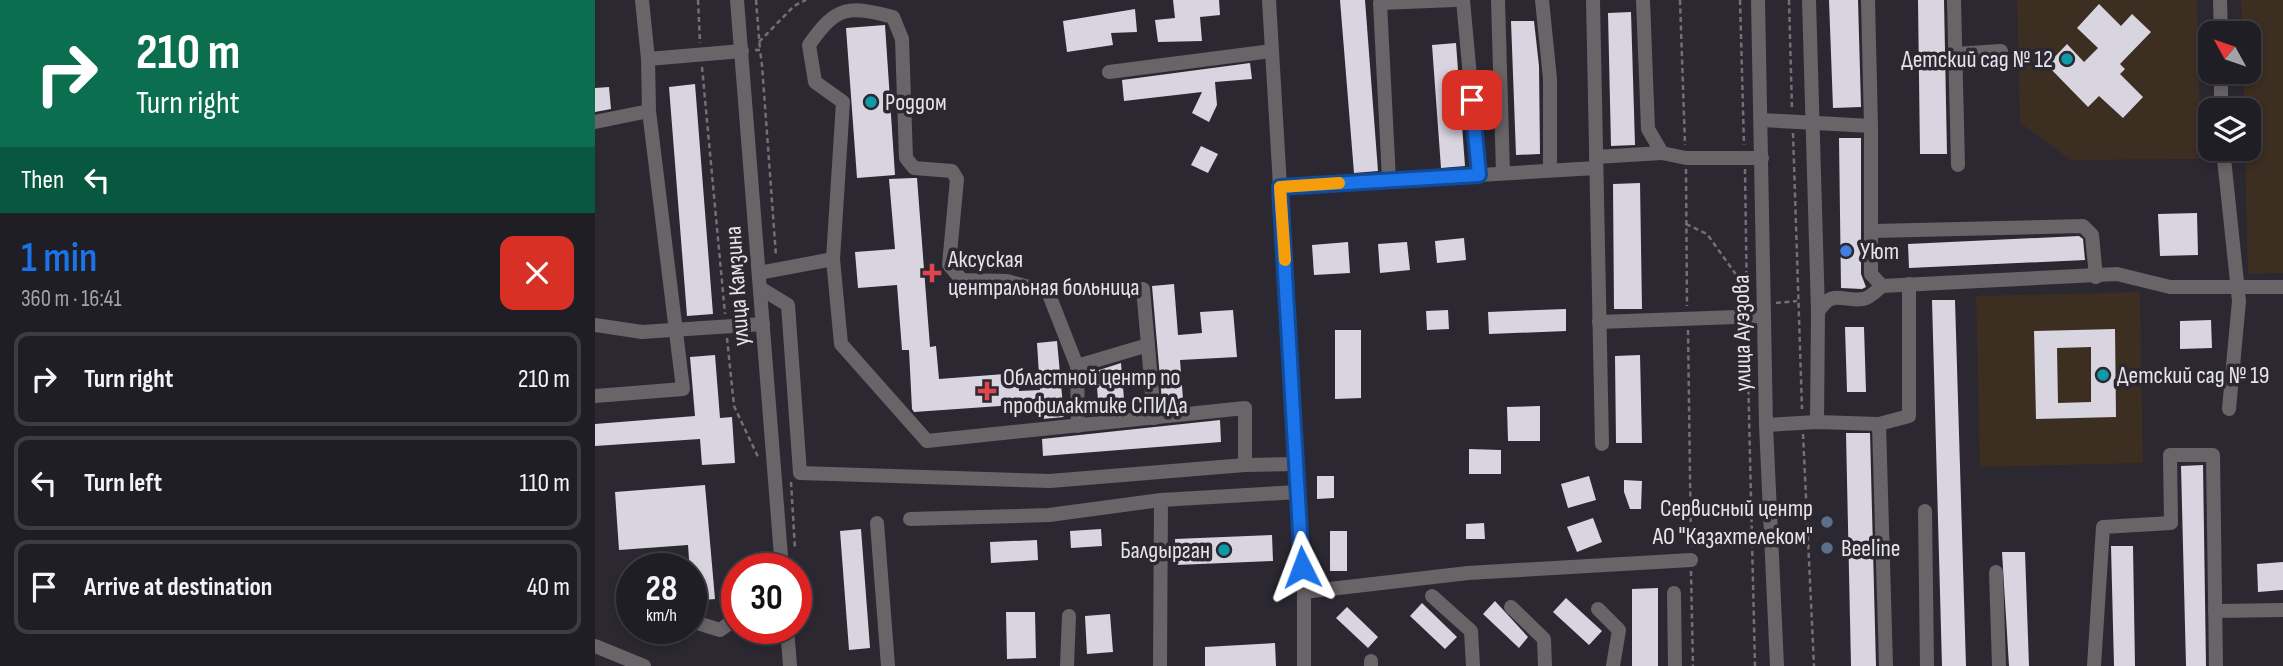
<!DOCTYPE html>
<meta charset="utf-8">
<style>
body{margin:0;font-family:"Sofia Sans Condensed",sans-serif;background:#2d2b32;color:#f1f3f6;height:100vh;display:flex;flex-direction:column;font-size:26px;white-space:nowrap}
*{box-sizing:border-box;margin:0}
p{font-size:23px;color:#a2a2a7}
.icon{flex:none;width:38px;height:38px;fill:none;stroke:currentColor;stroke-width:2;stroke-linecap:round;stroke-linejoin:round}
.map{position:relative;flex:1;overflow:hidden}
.sheet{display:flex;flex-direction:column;background:#201e25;width:595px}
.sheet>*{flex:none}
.hud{background:#0b6e4f;color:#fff;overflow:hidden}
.needle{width:46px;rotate:310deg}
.fabs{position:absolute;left:1603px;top:21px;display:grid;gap:14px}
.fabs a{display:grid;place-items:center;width:63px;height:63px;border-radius:14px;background:#201e25;box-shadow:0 4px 10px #0003,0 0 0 2px #3d3c42;font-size:35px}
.speed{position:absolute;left:21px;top:553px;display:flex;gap:14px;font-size:35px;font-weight:700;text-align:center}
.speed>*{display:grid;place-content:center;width:91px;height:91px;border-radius:50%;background:#201e25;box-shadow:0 4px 10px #0003,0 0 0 2px #3d3c42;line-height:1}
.speed small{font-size:18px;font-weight:400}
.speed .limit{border:10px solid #d22;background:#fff;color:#111}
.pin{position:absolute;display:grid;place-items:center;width:60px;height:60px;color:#fff;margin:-30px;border-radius:14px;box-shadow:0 4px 10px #0006}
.me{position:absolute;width:77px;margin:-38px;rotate:357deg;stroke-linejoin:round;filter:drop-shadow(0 0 5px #0008)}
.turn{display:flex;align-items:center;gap:24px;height:147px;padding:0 21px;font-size:32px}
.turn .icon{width:91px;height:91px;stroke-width:2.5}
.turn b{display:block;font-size:49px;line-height:60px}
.then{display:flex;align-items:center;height:66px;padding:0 21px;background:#0003;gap:14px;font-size:26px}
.round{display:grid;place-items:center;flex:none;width:74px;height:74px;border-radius:14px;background:#2d2b32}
.summary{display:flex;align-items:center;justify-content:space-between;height:119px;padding:0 21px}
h1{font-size:42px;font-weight:600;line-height:52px;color:#1a73e8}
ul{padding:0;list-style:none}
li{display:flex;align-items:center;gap:21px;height:94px;margin:0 14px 10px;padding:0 7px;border:4px solid #3d3c42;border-radius:14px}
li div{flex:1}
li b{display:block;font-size:26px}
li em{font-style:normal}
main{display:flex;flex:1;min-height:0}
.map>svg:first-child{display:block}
.education{fill:#3c2e21}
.building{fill:#d8d4e0;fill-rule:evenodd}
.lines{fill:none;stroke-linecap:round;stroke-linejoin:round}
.path{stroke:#726f77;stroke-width:2.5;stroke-dasharray:5 3.5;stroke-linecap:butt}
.minor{stroke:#686468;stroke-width:14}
.route-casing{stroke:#114b97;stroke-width:18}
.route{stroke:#1a73e8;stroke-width:12}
.slow{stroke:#f59e0b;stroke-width:12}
.culture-dot{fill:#0f9aa8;stroke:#2b2831;stroke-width:2.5}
.shop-dot{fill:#3f7fe0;stroke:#2b2831;stroke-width:2.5}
.health-dot{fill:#e0444e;stroke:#2b2831;stroke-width:2.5}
.service-dot{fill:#5c6f8a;stroke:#2b2831;stroke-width:2.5}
.labels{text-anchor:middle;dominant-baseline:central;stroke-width:7;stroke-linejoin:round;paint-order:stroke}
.poi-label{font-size:24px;fill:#e6e4ea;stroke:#2b2831;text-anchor:start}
.street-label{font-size:24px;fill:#e6e4ea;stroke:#2b2831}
</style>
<main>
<section class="sheet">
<div class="hud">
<div class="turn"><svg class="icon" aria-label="right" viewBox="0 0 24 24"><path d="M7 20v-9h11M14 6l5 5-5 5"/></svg><div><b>210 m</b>Turn right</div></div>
<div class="then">Then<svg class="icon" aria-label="left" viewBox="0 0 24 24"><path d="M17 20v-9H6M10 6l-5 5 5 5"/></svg></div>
</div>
<div class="summary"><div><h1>1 min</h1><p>360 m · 16:41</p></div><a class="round" style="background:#d93025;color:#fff"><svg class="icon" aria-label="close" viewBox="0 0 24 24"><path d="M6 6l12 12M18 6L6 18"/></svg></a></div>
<ul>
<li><svg class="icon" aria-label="right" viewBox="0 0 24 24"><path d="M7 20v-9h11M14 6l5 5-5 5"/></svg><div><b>Turn right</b></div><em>210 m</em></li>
<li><svg class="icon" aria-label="left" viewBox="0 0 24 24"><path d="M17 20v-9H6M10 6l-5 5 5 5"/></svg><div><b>Turn left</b></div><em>110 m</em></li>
<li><svg class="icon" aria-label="arrive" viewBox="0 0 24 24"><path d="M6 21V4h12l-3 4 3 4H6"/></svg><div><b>Arrive at destination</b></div><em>40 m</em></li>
</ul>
</section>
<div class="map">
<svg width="1688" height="666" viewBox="0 0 1688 666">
<rect width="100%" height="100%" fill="#2b2831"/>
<g class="education">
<path d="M1422,0H1602L1606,159L1476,160L1425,123Z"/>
<path d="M1646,0H1688V273L1653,274L1650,149H1654V110H1649L1648,72H1654V33H1647Z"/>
<path d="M1545,292L1548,463L1385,467L1381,296Z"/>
</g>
<g class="building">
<path d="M578,0H624L625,15L605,17L607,41L563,42L560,20L580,18Z"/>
<path d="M745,0H770L783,171L759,173Z"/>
<path d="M1234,0H1263L1266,107L1238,108Z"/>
<path d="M1323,0H1349L1352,154H1325Z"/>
<path d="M1504,4L1526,26L1537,14L1556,32L1525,64L1530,69L1525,74L1548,97L1528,118L1504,96L1493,107L1452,65L1472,44L1489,62L1503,48L1482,28Z"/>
<path d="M540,9L542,32L516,33L518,45L472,52L468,21Z"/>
<path d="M1036,12L1040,145L1016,146L1013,13Z"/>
<path d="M916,21H939L944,66L945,154L921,155Z"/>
<path d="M290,25L300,175L262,178L251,28Z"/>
<path d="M861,43L870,166L846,168L837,45Z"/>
<path d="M655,63L657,79L620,82L622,105L614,122L597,113L607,92L529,101L527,80Z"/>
<path d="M100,84L118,314L92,316L74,87Z"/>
<path d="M14,87L16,109L0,112V88Z"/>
<path d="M1244,138H1266V274L1271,287L1267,289L1246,288Z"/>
<path d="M606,146L623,154L613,173L596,165Z"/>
<path d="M318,178H322L335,347L341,346L344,379L423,373L424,391L445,390L442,343L462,341L469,417L447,419L446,403L319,412L317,409L314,350H307L302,285L263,288L260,252L300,249L294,179Z"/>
<path d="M1045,183L1047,309H1019L1018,184Z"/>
<path d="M1602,213L1603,255L1565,256L1563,214Z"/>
<path d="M1484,236L1488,239L1490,260L1314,268L1313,244Z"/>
<path d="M869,238L871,260L842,263L840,241Z"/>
<path d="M753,242L755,273L719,275L717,245Z"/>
<path d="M812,242L815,270L785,273L783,244Z"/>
<path d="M579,284L583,335L607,333L605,312L638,310L642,357L585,360L588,399L567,401L557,286Z"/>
<path d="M1337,300H1360L1371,666H1347Z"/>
<path d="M971,309V331L894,334L893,312Z"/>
<path d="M853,310L854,329L832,330L831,311Z"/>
<path d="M1616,320L1617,348L1585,349V321Z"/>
<path d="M1250,327H1269L1271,392H1252Z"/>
<path d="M1520,329L1521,417L1441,419L1439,331ZM1496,347V402L1463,403L1462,348Z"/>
<path d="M740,330H766V398L740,399Z"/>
<path d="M120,355L125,418L137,417L140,463L107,465L105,439L0,446V424L100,416L95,357Z"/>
<path d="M1045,355L1047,443H1021L1020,356Z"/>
<path d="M526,363L529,399L503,401L501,371Z"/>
<path d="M945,406V441H913L912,407Z"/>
<path d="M625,420L626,442L448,456L447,439Z"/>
<path d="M1251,433H1275L1281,666H1256Z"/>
<path d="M874,449L906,450V474H874Z"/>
<path d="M1608,465L1611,666H1591L1586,466Z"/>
<path d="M722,476H739V498L722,499Z"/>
<path d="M994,476L1001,500L973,508L966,484Z"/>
<path d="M1029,480L1047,481L1046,509H1035L1029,492Z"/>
<path d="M110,485L120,599L97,601L93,545L24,550L20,492Z"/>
<path d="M998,518L1007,542L982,552L972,527Z"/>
<path d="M889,523L890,539H871V524Z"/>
<path d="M266,529L275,648L254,650L245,531Z"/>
<path d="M506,529L507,546L476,548L475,531Z"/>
<rect x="735" y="531" width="17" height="40"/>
<path d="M677,535L678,561L581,565L580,539Z"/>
<path d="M442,540L443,560L396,563L395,542Z"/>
<path d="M1516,546H1538L1540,666H1519Z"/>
<path d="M1407,552H1430L1434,666H1414Z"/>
<path d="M1688,562V590L1663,592L1662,564Z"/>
<path d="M1063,588V666H1037V589Z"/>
<path d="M971,598L1007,631L994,645L958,612Z"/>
<path d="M900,601L933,637L924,648L888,614Z"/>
<path d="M827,603L862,637L850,649L815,616Z"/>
<path d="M752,607L783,637L773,648L741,618Z"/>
<path d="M411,612H440L441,658L412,659Z"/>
<path d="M515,614L518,652L492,654L490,616Z"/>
<path d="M680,643L681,666H610V647Z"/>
</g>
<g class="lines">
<g class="path">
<path d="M103,0L105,43"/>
<path d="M161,0L165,50"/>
<path d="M1085,0L1090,145"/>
<path d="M1145,0L1149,145"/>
<path d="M1194,0L1197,109"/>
<path d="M164,42L199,6L211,0"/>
<path d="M160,50H165L167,65L181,256"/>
<path d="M107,67L130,314"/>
<path d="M1198,133L1207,409"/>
<path d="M1091,169L1092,306"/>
<path d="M1150,169L1152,306"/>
<path d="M1091,224L1112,234L1150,287"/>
<path d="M1181,303L1202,301"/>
<path d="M1093,330L1096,547"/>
<path d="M1152,330L1160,666"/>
<path d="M132,338L139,406L164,459"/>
<path d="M1208,434L1219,666"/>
<path d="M196,482L200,549"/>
<path d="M1096,571L1098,666"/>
<path d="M201,574L204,623"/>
</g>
<g class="minor">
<path d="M47,0L53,59L147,51"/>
<path d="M142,0L187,569"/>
<path d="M674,0L709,592V666"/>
<path d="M868,0L884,175"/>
<path d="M903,0L908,173"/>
<path d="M947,0L955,79V170"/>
<path d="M998,0L1007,444"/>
<path d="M1048,0L1053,129L1067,153L1091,158H1167"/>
<path d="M1163,0L1171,425L1182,666"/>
<path d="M1214,0L1223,312"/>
<path d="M1273,0L1276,126"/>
<path d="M1359,0L1363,165"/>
<path d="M1625,0L1626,33"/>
<path d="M1360,54L1406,51"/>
<path d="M514,72L677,51"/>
<path d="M1626,72V110"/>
<path d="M1167,120L1276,126V274L1287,286L1522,274L1575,287H1688"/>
<path d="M0,122L54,111L53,59"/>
<path d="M1628,149L1644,301L1634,409"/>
<path d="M1001,157L1067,153"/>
<path d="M794,180L785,3L860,0"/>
<path d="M685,187L1001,168"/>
<path d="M1278,231L1488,226L1497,235L1501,277"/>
<path d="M238,259L246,344L332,441L650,408V465"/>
<path d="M164,273L238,259L248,102L220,82L214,45C241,6 253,5 298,17L307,39L311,158L319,168L357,171L362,179L354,265L367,280L412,281L453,292L482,366"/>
<path d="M165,288L193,305L205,473L455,481L650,465L701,464"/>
<path d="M548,289L553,345"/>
<path d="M1004,322L1169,316"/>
<path d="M0,325L47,332L168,324"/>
<path d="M0,396L88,389L54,111"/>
<path d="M1222,422L1223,312C1238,288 1246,302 1268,299C1275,298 1281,291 1287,286"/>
<path d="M1284,424L1291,666"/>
<path d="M1171,425L1222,422L1284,424L1314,416V284"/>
<path d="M483,426L482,366L553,345L559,418"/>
<path d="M1330,511L1332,666"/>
<path d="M315,519L454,515L566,500L703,492"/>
<path d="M282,523L293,666"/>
<path d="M1401,572L1404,666"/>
<path d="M709,592L873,573L1096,560"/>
<path d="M1079,593L1080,666"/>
<path d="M837,596L876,631L878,666"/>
<path d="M916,607L949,639L950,666"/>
<path d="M1003,609L1024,630L1018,666"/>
<path d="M1620,611L1688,610"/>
<path d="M96,621L125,630L142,618"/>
<path d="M192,628L195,666"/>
<path d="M0,646L49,666"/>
<path d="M776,661V666"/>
<path d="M472,666L474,616"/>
<path d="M565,666L566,500"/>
<path d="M1499,666L1508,527L1576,523L1575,455H1618L1621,666"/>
</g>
</g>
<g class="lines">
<defs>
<path id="route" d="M707,567L685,187L884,175L877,100"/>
</defs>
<use href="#route" class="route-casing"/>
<use href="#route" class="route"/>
<path class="slow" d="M690,260L685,187L744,183"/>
</g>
<g class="culture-dot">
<circle cx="1472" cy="59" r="7"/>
<circle cx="276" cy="102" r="7"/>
<circle cx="1508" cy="375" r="7"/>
<circle cx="629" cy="550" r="7"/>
</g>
<circle class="shop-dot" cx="1251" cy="251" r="7"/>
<g class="health-dot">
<path d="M333.5 262.5h7v7h7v7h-7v7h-7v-7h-7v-7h7z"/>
<path d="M388.5 380.5h7v7h7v7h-7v7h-7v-7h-7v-7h7z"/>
</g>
<g class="service-dot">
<circle cx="1232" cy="522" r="7"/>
<circle cx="1232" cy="548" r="7"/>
</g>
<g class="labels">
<g class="poi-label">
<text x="1458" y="59" text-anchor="end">Детский сад № 12</text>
<text x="290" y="102">Роддом</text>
<text x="1265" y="251">Уют</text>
<text x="353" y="259">Аксуская<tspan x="353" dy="28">центральная больница</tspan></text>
<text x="1522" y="375">Детский сад № 19</text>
<text x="408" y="377">Областной центр по<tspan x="408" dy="28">профилактике СПИДа</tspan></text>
<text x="1218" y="508" text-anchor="end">Сервисный центр<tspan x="1218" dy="28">АО "Казахтелеком"</tspan></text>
<text x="1246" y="548">Beeline</text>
<text x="615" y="550" text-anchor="end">Балдырган</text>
</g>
<g class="street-label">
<text transform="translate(142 286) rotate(-94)">улица Камзина</text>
<text transform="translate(1147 333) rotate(-91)">улица Ауэзова</text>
</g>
</g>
</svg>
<div class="fabs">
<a><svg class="needle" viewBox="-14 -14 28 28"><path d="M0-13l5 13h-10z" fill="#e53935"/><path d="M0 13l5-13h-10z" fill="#a2a2a7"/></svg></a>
<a><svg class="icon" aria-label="layers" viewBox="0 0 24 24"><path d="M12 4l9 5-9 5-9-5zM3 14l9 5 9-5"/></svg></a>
</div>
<div class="speed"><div>28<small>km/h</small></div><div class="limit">30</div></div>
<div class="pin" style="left:877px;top:100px;background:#d93025"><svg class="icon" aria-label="arrive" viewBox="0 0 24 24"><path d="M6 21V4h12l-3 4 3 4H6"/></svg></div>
<svg class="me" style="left:707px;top:567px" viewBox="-20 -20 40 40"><path d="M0-17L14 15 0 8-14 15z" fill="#1a73e8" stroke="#fff" stroke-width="4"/></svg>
</div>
</main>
